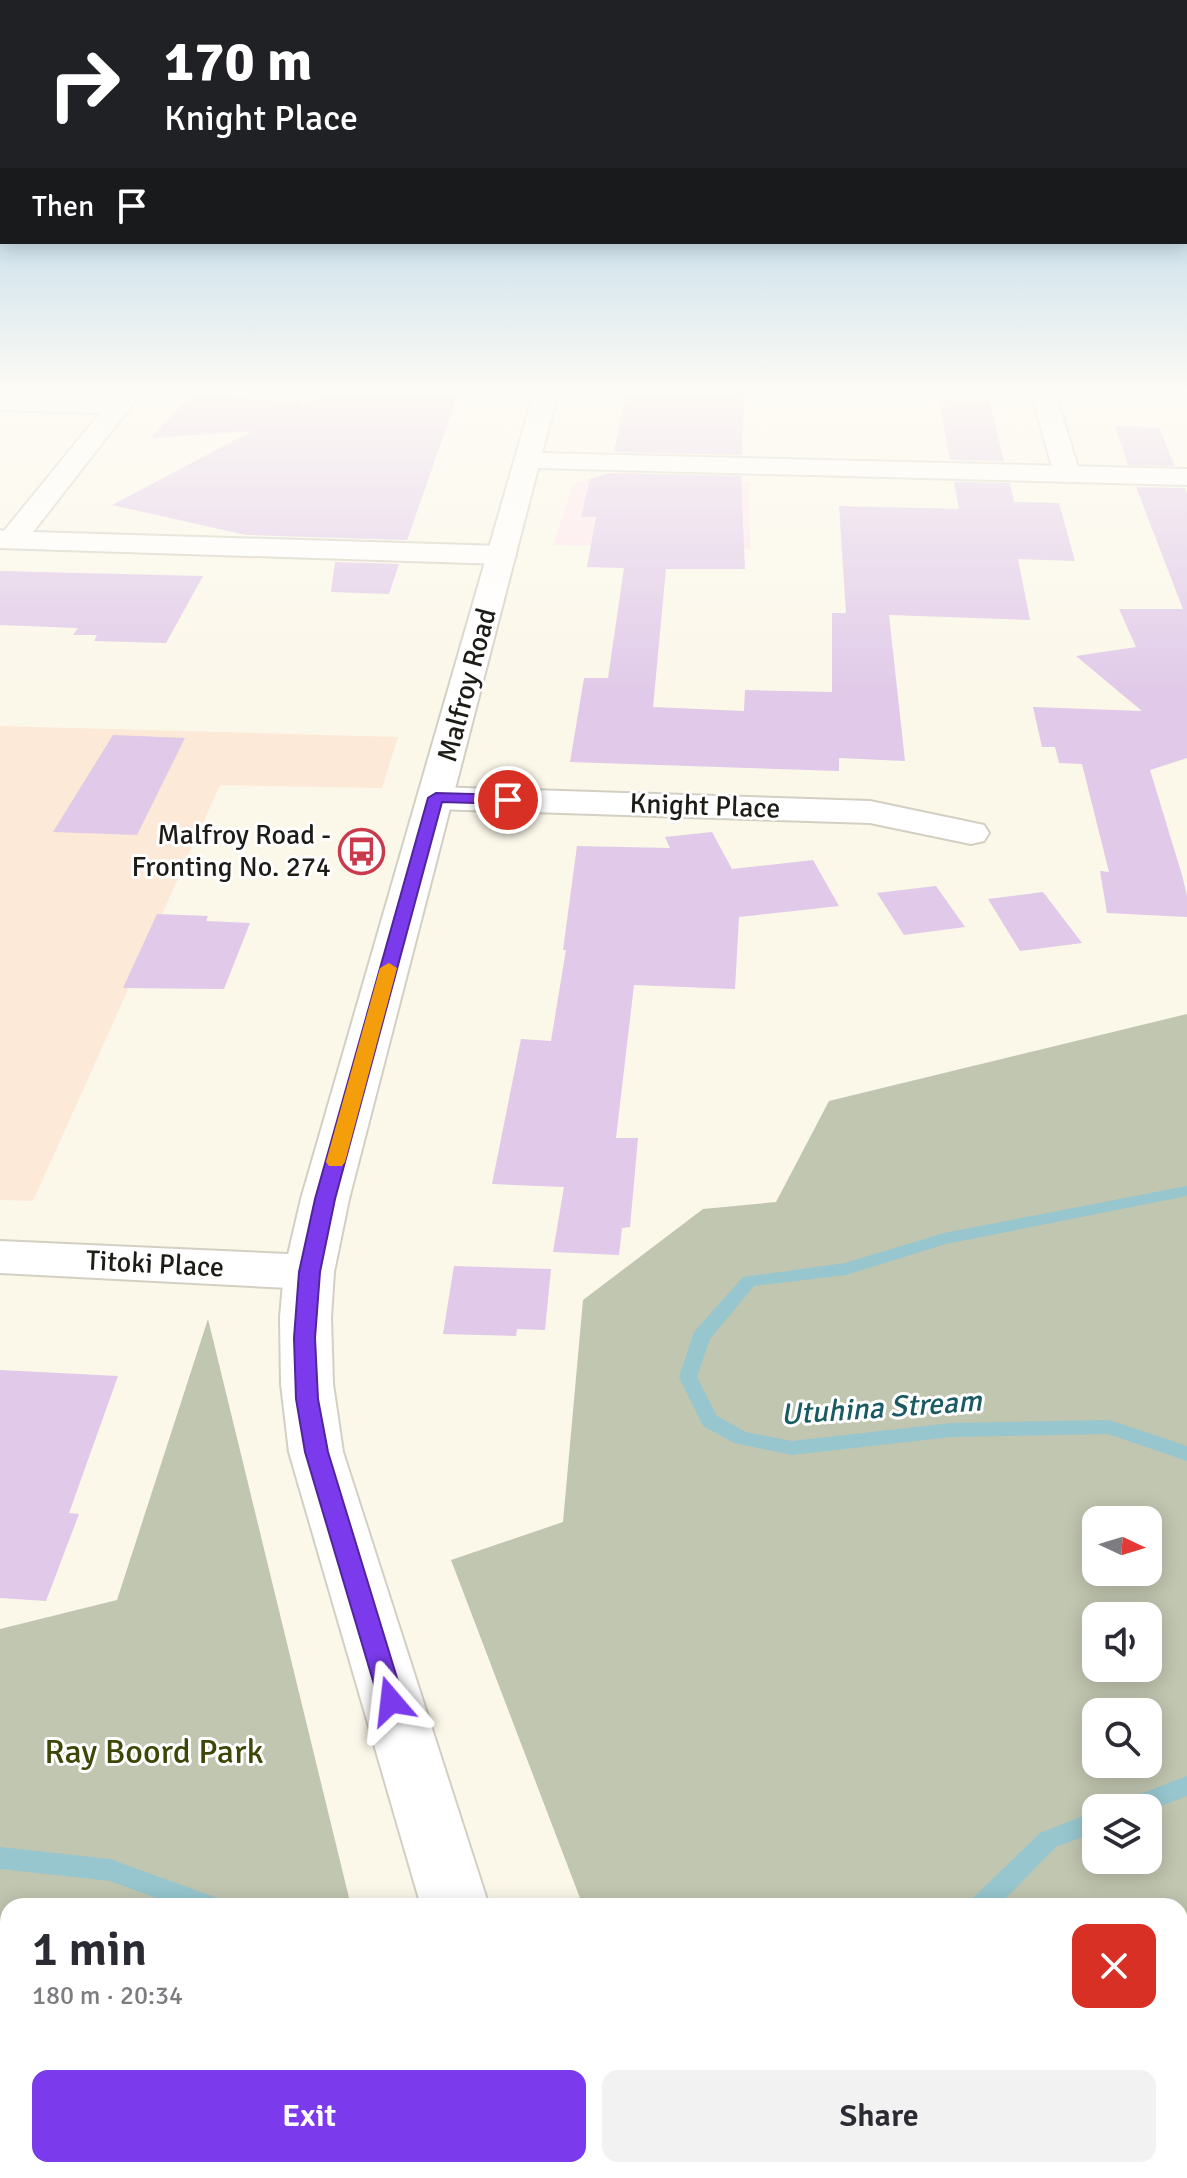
<!DOCTYPE html>
<meta charset="utf-8">
<style>
body{margin:0;font-family:Signika,sans-serif;background:#f2f2f3;color:#2b2b33;height:100vh;display:flex;flex-direction:column;font-size:30px;white-space:nowrap}
*{box-sizing:border-box;margin:0}
p{font-size:26px;color:#7c7c81}
.icon{flex:none;width:44px;height:44px;fill:none;stroke:currentColor;stroke-width:2;stroke-linecap:round;stroke-linejoin:round}
.map{position:relative;flex:1;overflow:hidden}
.details{position:absolute;left:0px;top:1898px;width:1188px;height:280px;display:flex;flex-direction:column;background:#fff;border-radius:24px 24px 0 0;box-shadow:0 4px 20px #0003}
.details>*{flex:none}
.guide{position:absolute;left:0px;top:0px;width:1188px;height:244px;box-shadow:0 4px 20px #0003;background:#202124;color:#fff;overflow:hidden}
.needle{width:52px;rotate:94deg}
.buttons{position:absolute;left:1082px;top:1506px;display:grid;gap:16px}
.buttons a{display:grid;place-items:center;width:80px;height:80px;border-radius:16px;background:#fff;box-shadow:0 4px 20px #0003;font-size:40px}
.pin{position:absolute;display:grid;place-items:center;width:68px;height:68px;color:#fff;margin:-34px;border:4px solid #fff;border-radius:50%;box-shadow:0 2px 8px #0007}
.me{position:absolute;width:88px;margin:-44px;rotate:343deg;stroke-linejoin:round;filter:drop-shadow(0 0 6px #0008)}
.turn{display:flex;align-items:center;gap:28px;height:168px;padding:0 32px;font-size:36px}
.turn .icon{width:104px;height:104px;stroke-width:2.5}
.turn b{display:block;font-size:56px;line-height:68px}
.then{display:flex;align-items:center;height:76px;padding:0 32px;background:#0003;gap:16px;font-size:30px}
.round{display:grid;place-items:center;flex:none;width:84px;height:84px;border-radius:16px;background:#f2f2f3}
.head{display:flex;align-items:center;justify-content:space-between;height:136px;padding:0 32px}
h1{font-size:48px;font-weight:600;line-height:60px}
.action{display:flex;gap:16px;margin-top:auto;padding:16px 32px}
.action a{flex:1;height:92px;border-radius:16px;background:#7c3aed;color:#fff;font-size:32px;font-weight:600;line-height:92px;text-align:center}
.action a+a{background:#f2f2f3;color:#2b2b33}
.map>svg:first-child{display:block}
.commercial{fill:#ffe5ed}
.industrial{fill:#fce9d8}
.green{fill:#c1c6b0;fill-rule:evenodd}
.lines{fill:none;stroke-linecap:round;stroke-linejoin:round}
.stream{fill:#97c6ce;fill-rule:evenodd}
.building{fill:#e0c9e9}
.street-casing{stroke:#d3cfc2;stroke-width:4}
.secondary-casing{stroke:#d3cfc2;stroke-width:4}
.street{fill:#fff;fill-rule:evenodd}
.secondary{fill:#fff;fill-rule:evenodd}
.route{fill:#7c3aed;stroke:#51269a;stroke-width:2}
.slow{fill:#f59e0b}
.labels{text-anchor:middle;dominant-baseline:central;stroke-width:6;stroke-linejoin:round;paint-order:stroke}
.street-label{font-size:28px;fill:#1d1c17;stroke:#fff}
.poi-label{font-size:28px;fill:#1d1c17;stroke:#fff;text-anchor:end}
.water-label{font-size:30px;font-style:italic;fill:#195a63;stroke:#fff}
.near-park-label{font-size:34px;fill:#3e4608;stroke:#fff}
</style>
<div class="map">
<svg width="1187" height="2178" viewBox="0 0 1187 2178">
<rect width="100%" height="100%" fill="#fbf7e9"/>
<path class="commercial" d="M597,477L750,482V549L553,545L573,484Z"/>
<path class="industrial" d="M0,726L398,737L382,788L220,785L33,1201L0,1200Z"/>
<g class="green">
<path d="M1187,1014V1971L1180,1976V1906H583L451,1560L563,1522L583,1300L703,1209L776,1202L829,1101ZM1096,1520H1148V1572H1096ZM1096,1616H1148V1668H1096ZM1096,1712H1148V1764H1096ZM1096,1808H1148V1860H1096Z"/>
<path d="M208,1319L351,1906H8V2043L0,2045V1629L117,1600Z"/>
<path d="M684,2170H852L838,2178H687Z"/>
</g>
<g class="lines">
<g class="stream">
<path d="M1187,1186V1196L946,1244L846,1275L754,1286L710,1339L697,1377L717,1416L746,1432L792,1441L951,1423L1109,1420L1187,1446V1461L1108,1434L951,1437L792,1455L734,1443L703,1426L679,1377L694,1332L743,1277L845,1263L944,1233Z"/>
<path d="M1187,1776V1796L1148,1811V1808H1118L1122,1801Z"/>
<path d="M1096,1811V1832L1056,1847L998,1906H970L973,1898L1040,1833Z"/>
<path d="M0,1847L110,1859L217,1898L220,1906H178L110,1881L0,1869Z"/>
</g>
</g>
<g class="building">
<path d="M328,392H459L407,540L246,535L112,505L252,431L151,438L192,395L301,402V406Z"/>
<path d="M626,392H744L742,455L614,452Z"/>
<path d="M939,400L989,401L1004,461L950,460Z"/>
<path d="M1115,426L1159,428L1175,466L1128,465Z"/>
<path d="M610,473L741,476L745,569H666L653,707L744,711L745,690L832,692V613H846L839,506L959,509L954,482L1010,483L1014,502L1059,503L1075,561L1018,559L1030,620L889,615L905,761L839,758V771L570,762L584,678H608L624,568L587,567L596,517H581L590,479Z"/>
<path d="M1136,487L1185,488L1187,493V758L1150,770L1182,875L1187,896V917L1107,913L1100,871L1109,872L1082,764L1059,763L1055,747H1042L1033,707L1142,711L1076,656L1136,647L1119,609H1183Z"/>
<path d="M335,562L399,564L389,594L331,592Z"/>
<path d="M0,571L203,576L166,643L94,641L97,635H73L78,628L0,625Z"/>
<path d="M113,735L185,738L137,835L53,832Z"/>
<path d="M712,832L732,869L813,860L839,906L739,917L735,989L634,985L616,1138H638L630,1227L622,1228L619,1255L553,1252L564,1187L492,1184L521,1039L551,1041L566,950H563L577,846L670,848L665,837Z"/>
<path d="M936,886L965,927L904,935L877,893Z"/>
<path d="M1043,892L1082,943L1020,951L988,899Z"/>
<path d="M157,914L208,916L206,921L250,923L224,989L123,988Z"/>
<path d="M454,1266L551,1269L545,1330L517,1329L516,1336L443,1334Z"/>
<path d="M0,1370L118,1376L69,1513L79,1514L46,1601L0,1598Z"/>
</g>
<g class="lines">
<defs>
<g id="street">
<path d="M117,392H142L33,532L502,546L512,549L516,555L512,561L502,564L0,548V530L4,531L100,413L0,410V396L112,398Z"/>
<path d="M1031,392H1055L1080,474L1076,480H1058L1054,474Z"/>
<path d="M436,787L870,801L984,825L989,833L984,841L971,844L870,823L436,809L423,806L418,798L423,790Z"/>
<path d="M0,1241L309,1255L326,1260L334,1272L326,1284L309,1289L0,1273Z"/>
</g>
<g id="secondary">
<path d="M534,392H558L542,453L1187,469V485L538,468L349,1199L334,1272L331,1317L333,1384L343,1452L489,1906H421L289,1452L281,1384L280,1317L284,1272L301,1199Z"/>
<path d="M500,2170H574L577,2178H503Z"/>
</g>
</defs>
<use href="#street" class="street-casing"/>
<use href="#secondary" class="secondary-casing"/>
<use href="#street" class="street"/>
<use href="#secondary" class="secondary"/>
</g>
<linearGradient id="sky" x2="0" y2="1"><stop stop-color="#87bbde"/><stop offset="0.56" stop-color="#fdfbf5"/><stop offset="1" stop-color="#fdfbf5" stop-opacity="0"/></linearGradient>
<rect width="1187" height="697" fill="url(#sky)"/>
<path class="route" d="M436,793L508,795L515,800L508,804L442,802L335,1199L320,1272L315,1338L318,1399L328,1452L404,1701L400,1708L391,1711L382,1708L379,1701L305,1452L296,1399L294,1338L299,1272L315,1199L428,798Z"/>
<path class="slow" d="M389,963L397,968L345,1162L342,1166H329L326,1162L380,968Z"/>
<defs>
<symbol id="bus-ring" viewBox="-11 -11 22 22"><circle r="9.5" fill="#fff" stroke="#ca3a4d" stroke-width="1.5"/><path d="M-5-6H5V4H4V6H2V4H-2V6H-4V4H-5ZM-3.5-4V0h7V-4ZM-3.5 1.2v1.5H-2V1.2ZM2 1.2v1.5H3.5V1.2Z" fill="#ca3a4d"/></symbol>
</defs>
<g fill-rule="evenodd">
<use href="#bus-ring" x="336" y="826" width="51" height="51"/>
</g>
<g class="labels">
<g class="street-label">
<text transform="translate(467 685) rotate(-75)">Malfroy Road</text>
<text transform="translate(705 806) rotate(2)">Knight Place</text>
<text transform="translate(155 1264) rotate(3)">Titoki Place</text>
</g>
<g class="poi-label">
<text x="331" y="835">Malfroy Road -<tspan x="331" dy="32">Fronting No. 274</tspan></text>
</g>
<g class="water-label">
<text transform="translate(881 1408) rotate(-4)">Utuhina Stream</text>
</g>
<g class="near-park-label">
<text x="154" y="1752">Ray Boord Park</text>
</g>
</g>
</svg>
<div class="buttons">
<a><svg class="needle" viewBox="-14 -14 28 28"><path d="M0-13l5 13h-10z" fill="#e53935"/><path d="M0 13l5-13h-10z" fill="#7c7c81"/></svg></a>
<a><svg class="icon" aria-label="sound" viewBox="0 0 24 24"><path d="M4 9h4l5-4v14l-5-4H4zM17 9q2 3 0 6"/></svg></a>
<a><svg class="icon" aria-label="search" viewBox="0 0 24 24"><circle cx="10" cy="10" r="6"/><path d="M15 15l6 6"/></svg></a>
<a><svg class="icon" aria-label="layers" viewBox="0 0 24 24"><path d="M12 4l9 5-9 5-9-5zM3 14l9 5 9-5"/></svg></a>
</div>
<div class="pin" style="left:508px;top:800px;background:#d93025"><svg class="icon" aria-label="arrive" viewBox="0 0 24 24"><path d="M6 21V4h12l-3 4 3 4H6"/></svg></div>
<svg class="me" style="left:391px;top:1701px" viewBox="-20 -20 40 40"><path d="M0-17L14 15 0 8-14 15z" fill="#7c3aed" stroke="#fff" stroke-width="4"/></svg>
<div class="guide">
<div class="turn"><svg class="icon" aria-label="right" viewBox="0 0 24 24"><path d="M7 20v-9h11M14 6l5 5-5 5"/></svg><div><b>170 m</b>Knight Place</div></div>
<div class="then">Then<svg class="icon" aria-label="arrive" viewBox="0 0 24 24"><path d="M6 21V4h12l-3 4 3 4H6"/></svg></div>
</div>
<section class="details">
<div class="head"><div><h1>1 min</h1><p>180 m · 20:34</p></div><a class="round" style="background:#d93025;color:#fff"><svg class="icon" aria-label="close" viewBox="0 0 24 24"><path d="M6 6l12 12M18 6L6 18"/></svg></a></div>
<div class="action"><a>Exit</a><a>Share</a></div>
</section>
</div>
